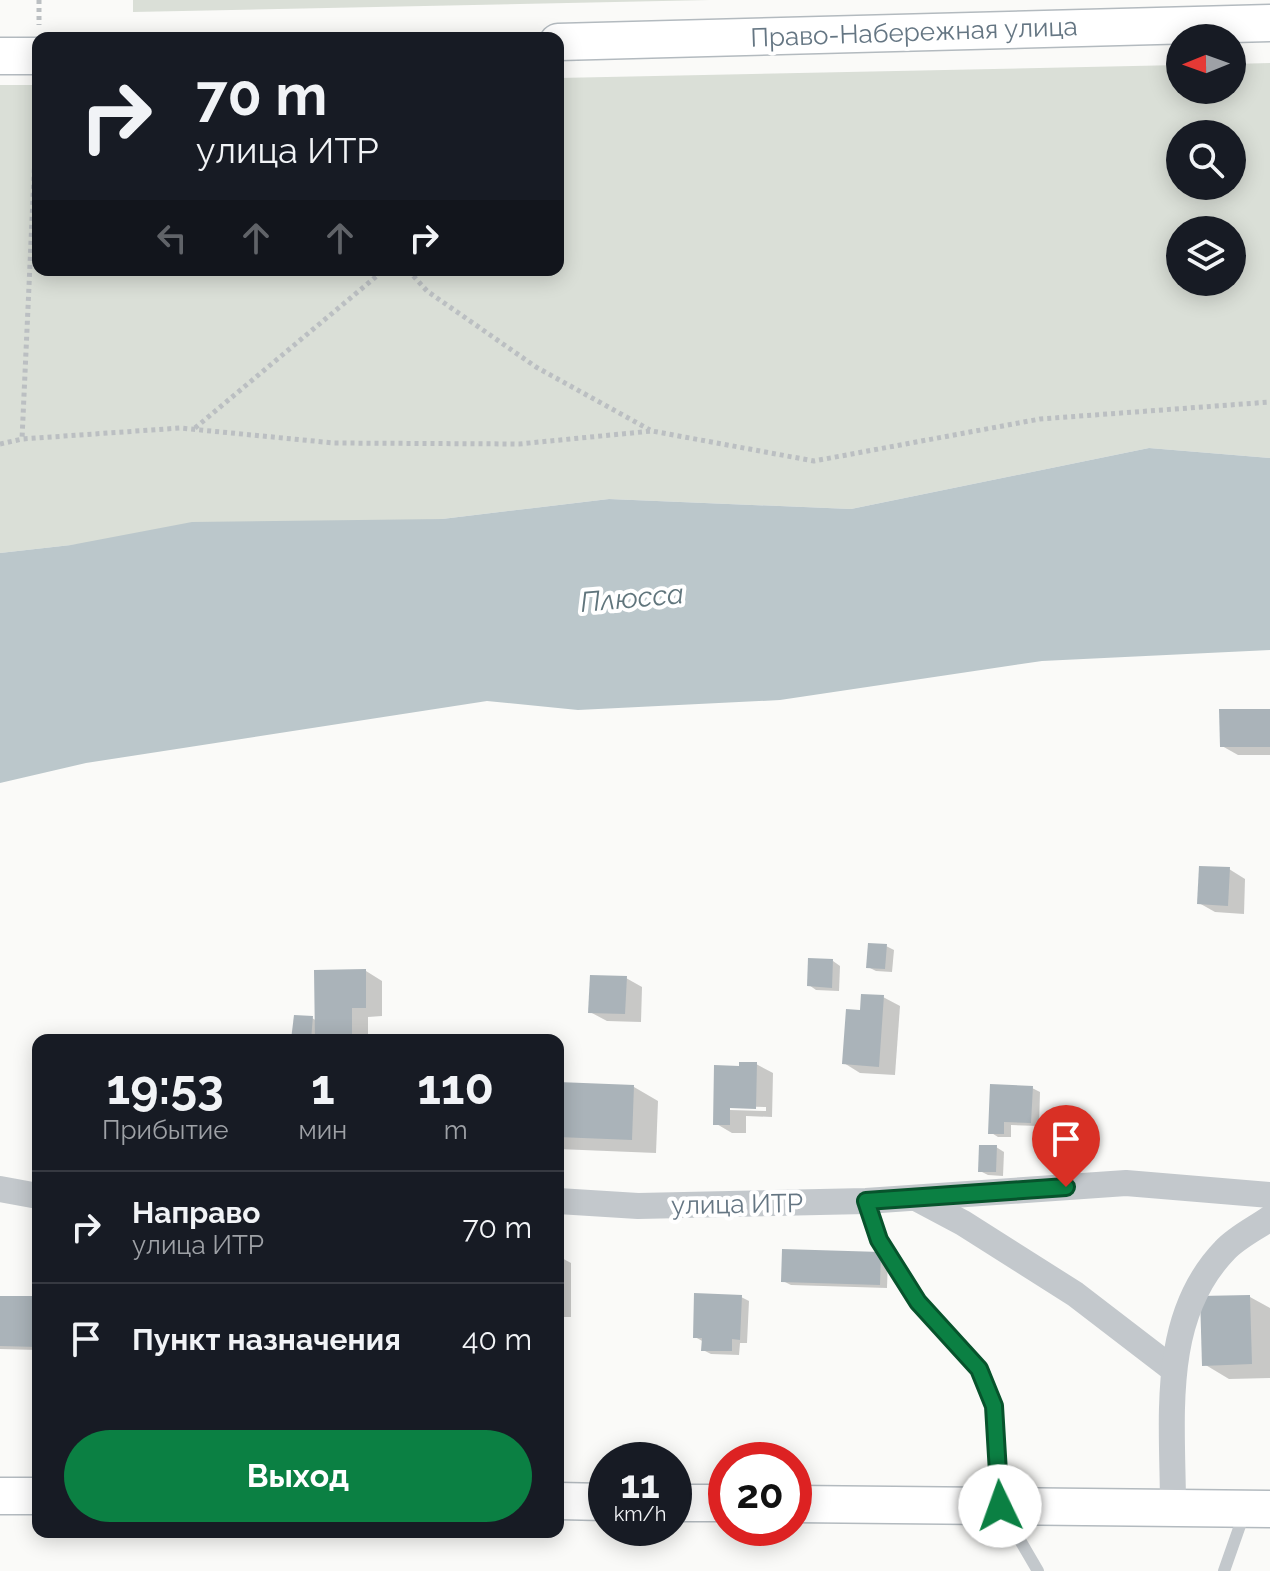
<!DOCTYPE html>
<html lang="ru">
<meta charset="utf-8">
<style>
body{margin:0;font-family:Raleway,sans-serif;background:#20242c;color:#f1f3f6;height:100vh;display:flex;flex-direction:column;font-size:30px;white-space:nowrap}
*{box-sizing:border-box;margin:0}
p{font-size:26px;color:#9ea1a6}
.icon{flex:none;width:44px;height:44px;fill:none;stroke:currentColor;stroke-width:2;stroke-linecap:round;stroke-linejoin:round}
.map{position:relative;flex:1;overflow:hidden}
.panel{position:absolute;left:32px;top:1034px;width:532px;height:504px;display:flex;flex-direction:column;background:#171b24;border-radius:16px;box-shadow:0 4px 20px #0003}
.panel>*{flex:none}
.top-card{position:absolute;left:32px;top:32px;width:532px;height:244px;border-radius:16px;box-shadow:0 4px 20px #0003;background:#171b24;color:#f1f3f6;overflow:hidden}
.needle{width:52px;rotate:269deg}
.buttons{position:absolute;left:1166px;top:24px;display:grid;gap:16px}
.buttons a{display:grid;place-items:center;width:80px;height:80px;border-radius:50%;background:#171b24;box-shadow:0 4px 20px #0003;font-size:40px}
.speed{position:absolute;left:588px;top:1442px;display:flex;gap:16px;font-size:40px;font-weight:700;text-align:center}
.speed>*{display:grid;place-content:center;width:104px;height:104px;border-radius:50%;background:#171b24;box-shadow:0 4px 20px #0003;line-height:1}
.speed small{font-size:20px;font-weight:400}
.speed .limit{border:12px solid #d22;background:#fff;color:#111}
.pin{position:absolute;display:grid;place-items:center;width:68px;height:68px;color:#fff;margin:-82px -34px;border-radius:50% 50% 50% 0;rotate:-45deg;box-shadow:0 0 8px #0007}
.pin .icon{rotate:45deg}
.me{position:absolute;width:88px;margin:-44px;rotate:357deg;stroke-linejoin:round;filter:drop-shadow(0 0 6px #0008)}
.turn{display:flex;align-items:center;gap:28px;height:168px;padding:0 32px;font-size:36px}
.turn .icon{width:104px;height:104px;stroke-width:2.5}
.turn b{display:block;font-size:56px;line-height:68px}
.lanes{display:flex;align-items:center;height:76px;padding:0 32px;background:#0003;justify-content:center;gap:40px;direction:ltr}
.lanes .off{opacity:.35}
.eta{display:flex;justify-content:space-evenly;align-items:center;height:136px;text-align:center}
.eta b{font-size:48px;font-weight:700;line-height:56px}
.primary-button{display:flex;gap:16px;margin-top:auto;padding:16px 32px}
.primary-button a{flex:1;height:92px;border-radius:48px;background:#0b8043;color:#fff;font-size:32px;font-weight:700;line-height:92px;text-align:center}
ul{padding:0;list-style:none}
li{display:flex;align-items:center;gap:24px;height:112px;padding:0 32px;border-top:2px solid #363941}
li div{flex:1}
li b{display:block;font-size:30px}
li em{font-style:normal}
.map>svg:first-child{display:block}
.green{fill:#dadfd7;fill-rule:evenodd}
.water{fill:#bbc7cb}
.shadow{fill:#0003;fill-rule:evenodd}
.building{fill:#aab3b9}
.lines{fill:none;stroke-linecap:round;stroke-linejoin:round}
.secondary-casing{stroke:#b3babf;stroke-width:39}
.path{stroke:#bbbfc2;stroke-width:5;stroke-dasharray:4 4;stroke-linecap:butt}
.lane{stroke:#c3c8cc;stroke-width:12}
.street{stroke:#c3c8cc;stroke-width:26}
.secondary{stroke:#fff;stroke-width:36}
.route-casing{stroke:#07532c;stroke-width:20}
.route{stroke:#0b8043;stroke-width:14}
.labels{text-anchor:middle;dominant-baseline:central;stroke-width:8;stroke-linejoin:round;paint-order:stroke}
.street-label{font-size:26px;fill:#657683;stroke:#fff}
.water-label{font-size:28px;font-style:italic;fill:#60757c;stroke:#fff}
</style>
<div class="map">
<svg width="1270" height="1571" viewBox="0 0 1270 1571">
<rect width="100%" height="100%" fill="#fafaf8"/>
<g class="green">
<path d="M133,0H710L133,12Z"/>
<path d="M1270,63V458L1149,448L851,509L609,499L442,519L71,545L0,553V85H38V270H558V78L1180,65V90H1232V64ZM1180,134H1232V186H1180ZM1180,230H1232V282H1180Z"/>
</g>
<path class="water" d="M1149,448L1270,458V650L1042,661L780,700L578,710L487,701L86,763L0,783V553L71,545L192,522L442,519L609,499L851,509Z"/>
<g class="shadow">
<path d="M1270,711V755H1238L1222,746Z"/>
<path d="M1229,869L1245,879L1244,914L1215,912L1199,903Z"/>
<path d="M886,946L894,950L892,972L876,971L868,967Z"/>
<path d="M833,961L840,966L839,991L816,990L809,985Z"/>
<path d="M366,971L382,981V1016L368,1017V1040H293L312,1018L317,1021Z"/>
<path d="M626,978L642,987L641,1022L607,1021L590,1012Z"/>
<path d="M883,997L900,1006L895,1075L860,1073L844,1063L862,1012Z"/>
<path d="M756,1064L773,1073L772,1117L746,1116V1133H732L715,1123ZM730,1106L766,1107V1111L730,1110Z"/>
<path d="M558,1084L634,1087L658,1101L656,1153L558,1149Z"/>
<path d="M1032,1088L1040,1092L1039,1126L1011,1125V1137H998L990,1132Z"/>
<path d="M996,1147L1004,1152L1003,1176L988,1175L980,1171Z"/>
<path d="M880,1254L888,1258L887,1288L791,1285L783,1281Z"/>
<path d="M558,1256L571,1263V1317H558Z"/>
<path d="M741,1297L749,1301L747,1343H740L739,1355L711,1354L703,1350L704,1342L695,1337Z"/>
<path d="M1250,1297L1270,1308V1378L1229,1379L1204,1364Z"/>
<path d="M0,1298L38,1300V1350L0,1349Z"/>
</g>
<g class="building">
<path d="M1219,709H1270V747H1220Z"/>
<path d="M1199,866L1230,867L1228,906L1197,904Z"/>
<path d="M868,943L887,944L885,969L866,968Z"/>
<path d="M808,958L833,959L832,988L807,986Z"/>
<path d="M366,969V1008H352V1040H315L314,970Z"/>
<path d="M590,975L627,976L625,1014L588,1013Z"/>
<path d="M861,994L884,995L879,1067L842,1064L846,1009L860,1010Z"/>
<path d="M294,1015L313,1016L311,1040H291Z"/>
<path d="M739,1062H757L756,1109L730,1108V1125H713L714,1065L739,1066Z"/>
<path d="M558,1082L634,1085L632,1140L558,1137Z"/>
<path d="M990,1084L1033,1086L1031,1123L1004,1122V1134H988Z"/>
<path d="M979,1145H997L996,1172H978Z"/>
<path d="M782,1249L881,1252L880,1285L781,1282Z"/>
<path d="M694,1293L742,1295L740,1340L732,1339V1351H701L702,1338H693Z"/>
<path d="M1250,1295L1252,1364L1202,1366L1200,1296Z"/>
<path d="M0,1296H37L38,1347L0,1346Z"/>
</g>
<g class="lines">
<defs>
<g id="secondary">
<path d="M558,42L1270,23"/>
<path d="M0,56H38"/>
<path d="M0,1496H38"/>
<path d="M558,1501L606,1502"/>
<path d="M674,1503H726"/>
<path d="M794,1504L1270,1509"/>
</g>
</defs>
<use href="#secondary" class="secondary-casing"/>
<g class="path">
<path d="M39,0V25"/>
<path d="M38,89L22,439L180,428L334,443L519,444L652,431L814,461L1040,419L1270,402"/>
<path d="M408,270L427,291L536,367L650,430"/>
<path d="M195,428L384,270"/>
<path d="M0,444L22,439"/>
</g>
<g class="lane">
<path d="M866,1201L879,1240L918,1302L979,1369L994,1406L1000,1506L1038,1571"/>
<path d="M1224,1571L1244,1514"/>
</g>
<g class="street">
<path d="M0,1189L38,1196"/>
<path d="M916,1198L963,1223L1075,1294L1174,1370"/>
<path d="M558,1201L638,1206L866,1201L1126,1183L1270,1195"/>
<path d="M1173,1508C1173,1420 1159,1318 1225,1250C1237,1237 1256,1228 1270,1218"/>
</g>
<use href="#secondary" class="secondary"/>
</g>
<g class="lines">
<defs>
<path id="route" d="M1000,1506L994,1406L979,1369L918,1302L879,1240L866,1201L1066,1187"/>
</defs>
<use href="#route" class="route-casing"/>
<use href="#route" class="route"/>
</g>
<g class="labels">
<g class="street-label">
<text transform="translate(914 32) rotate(-2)">Право-Набережная улица</text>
<text transform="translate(737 1204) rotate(-1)">улица ИТР</text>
</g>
<g class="water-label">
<text transform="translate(632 598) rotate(-5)">Плюсса</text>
</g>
</g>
</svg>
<div class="buttons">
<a><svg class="needle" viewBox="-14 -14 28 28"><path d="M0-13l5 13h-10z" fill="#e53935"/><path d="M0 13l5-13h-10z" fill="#9ea1a6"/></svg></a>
<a><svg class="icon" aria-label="search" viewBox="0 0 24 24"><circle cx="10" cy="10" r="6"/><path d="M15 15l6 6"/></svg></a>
<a><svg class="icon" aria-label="layers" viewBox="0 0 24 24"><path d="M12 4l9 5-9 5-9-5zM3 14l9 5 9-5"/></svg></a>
</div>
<div class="speed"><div>11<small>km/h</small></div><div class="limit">20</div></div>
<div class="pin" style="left:1066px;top:1187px;background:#d93025"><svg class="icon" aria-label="arrive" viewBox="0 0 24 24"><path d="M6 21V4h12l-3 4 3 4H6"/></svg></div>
<svg class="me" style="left:1000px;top:1506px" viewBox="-20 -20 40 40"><circle r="19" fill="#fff"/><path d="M0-13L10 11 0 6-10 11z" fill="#0b8043"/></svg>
<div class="top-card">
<div class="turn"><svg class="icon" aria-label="right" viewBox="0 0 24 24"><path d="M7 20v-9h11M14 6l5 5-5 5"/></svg><div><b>70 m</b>улица ИТР</div></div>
<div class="lanes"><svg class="icon off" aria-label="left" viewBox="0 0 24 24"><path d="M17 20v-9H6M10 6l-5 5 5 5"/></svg><svg class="icon off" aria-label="ahead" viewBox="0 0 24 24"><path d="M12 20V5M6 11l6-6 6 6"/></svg><svg class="icon off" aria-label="ahead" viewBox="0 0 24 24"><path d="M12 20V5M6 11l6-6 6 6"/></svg><svg class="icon" aria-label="right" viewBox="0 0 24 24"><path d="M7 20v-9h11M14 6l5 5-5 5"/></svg></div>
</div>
<section class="panel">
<div class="eta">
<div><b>19:53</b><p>Прибытие</p></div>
<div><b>1</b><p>мин</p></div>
<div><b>110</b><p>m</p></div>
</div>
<ul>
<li><svg class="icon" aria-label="right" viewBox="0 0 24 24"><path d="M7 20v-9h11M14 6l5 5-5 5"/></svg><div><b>Направо</b><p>улица ИТР</p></div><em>70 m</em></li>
<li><svg class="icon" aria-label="arrive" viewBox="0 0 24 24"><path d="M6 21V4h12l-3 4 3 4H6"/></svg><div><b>Пункт назначения</b></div><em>40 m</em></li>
</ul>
<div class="primary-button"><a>Выход</a></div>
</section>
</div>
